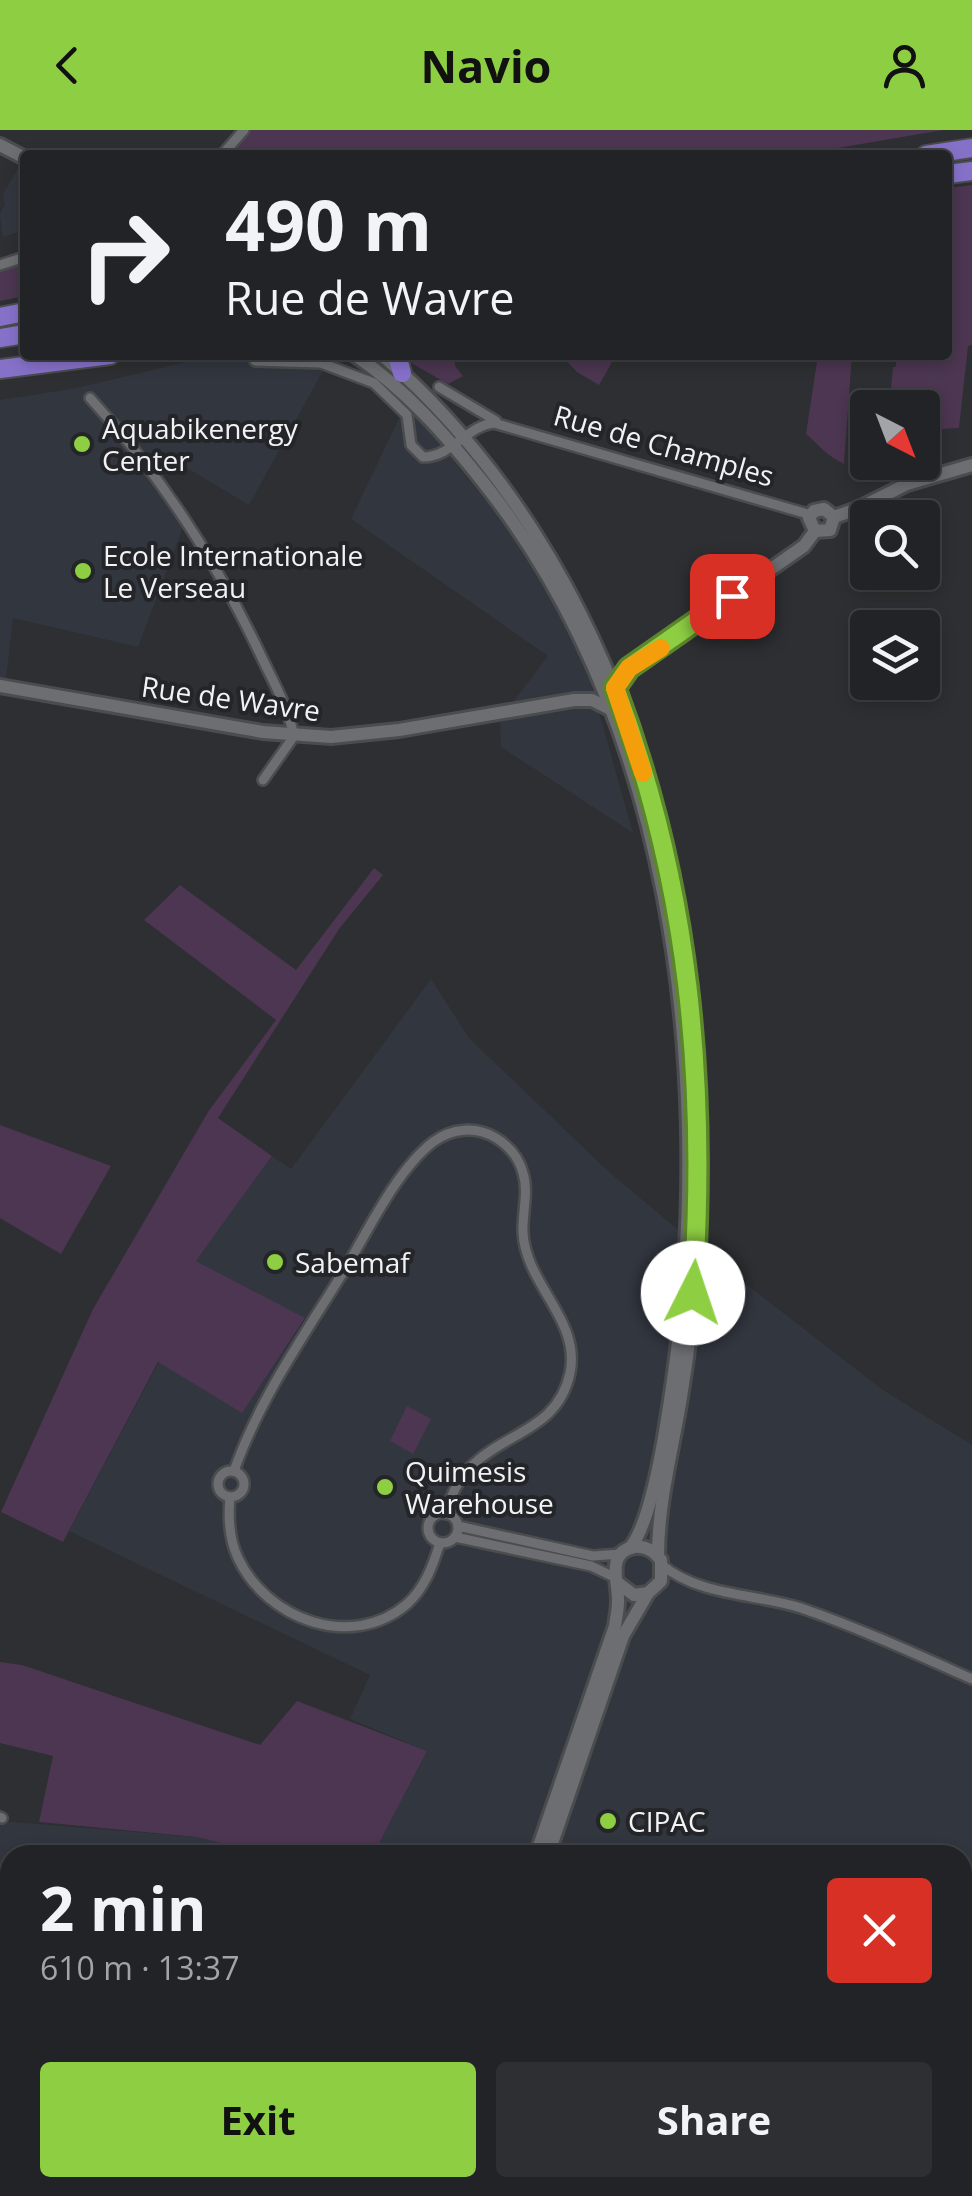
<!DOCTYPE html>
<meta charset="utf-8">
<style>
body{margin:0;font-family:"Open Sans",sans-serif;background:#2e2f32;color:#f1f3f6;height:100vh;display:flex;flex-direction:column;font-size:38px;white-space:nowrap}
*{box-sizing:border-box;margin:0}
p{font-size:32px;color:#a2a4a7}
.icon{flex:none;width:55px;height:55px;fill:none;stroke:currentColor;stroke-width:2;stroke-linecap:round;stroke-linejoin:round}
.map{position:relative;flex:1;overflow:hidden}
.panel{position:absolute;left:0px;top:1715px;width:972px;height:352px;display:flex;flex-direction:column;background:#222326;border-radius:30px 30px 0 0;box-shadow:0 5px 15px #0003,0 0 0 2px #3f4043}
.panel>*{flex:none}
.hud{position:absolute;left:20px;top:20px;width:932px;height:210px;border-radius:10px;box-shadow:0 5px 15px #0003,0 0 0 2px #3f4043;background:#222326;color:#f1f3f6;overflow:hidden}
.needle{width:65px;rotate:138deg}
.tools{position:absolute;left:850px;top:260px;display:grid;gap:20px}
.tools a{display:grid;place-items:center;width:90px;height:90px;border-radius:10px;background:#222326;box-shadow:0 5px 15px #0003,0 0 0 2px #3f4043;font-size:50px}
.pin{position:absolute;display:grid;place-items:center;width:85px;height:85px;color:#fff;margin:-42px;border-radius:20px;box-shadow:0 5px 15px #0006}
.me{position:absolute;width:110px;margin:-55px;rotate:4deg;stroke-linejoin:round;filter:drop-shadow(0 0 8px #0008)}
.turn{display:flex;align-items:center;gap:35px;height:210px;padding:0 40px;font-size:45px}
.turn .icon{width:130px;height:130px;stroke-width:2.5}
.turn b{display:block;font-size:70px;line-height:85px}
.round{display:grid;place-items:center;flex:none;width:105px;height:105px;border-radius:10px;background:#2e2f32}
.summary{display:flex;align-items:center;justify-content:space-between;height:170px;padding:0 40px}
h1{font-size:60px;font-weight:700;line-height:75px}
.cta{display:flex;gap:20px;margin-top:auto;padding:20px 40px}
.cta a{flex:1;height:115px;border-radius:10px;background:#8ece43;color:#111;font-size:40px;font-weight:700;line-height:115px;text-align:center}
.cta a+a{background:#2e2f32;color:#f1f3f6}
header{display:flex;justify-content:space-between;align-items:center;height:130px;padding:0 40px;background:#8ece43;color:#111;font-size:45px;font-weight:700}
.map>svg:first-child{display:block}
.built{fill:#32363f}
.green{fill:#4c3651}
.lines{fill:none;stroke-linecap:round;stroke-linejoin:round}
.street-casing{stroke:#4b4c4e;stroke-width:14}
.secondary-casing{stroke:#4b4c4e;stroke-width:18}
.primary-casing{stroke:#4b4c4e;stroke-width:19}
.highway-casing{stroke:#4b4c4e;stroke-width:22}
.street{stroke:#6d6e72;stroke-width:9}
.secondary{stroke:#6d6e72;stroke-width:12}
.primary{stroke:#7c70a6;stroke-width:14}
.highway{stroke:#8671c9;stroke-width:18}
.route-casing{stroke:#5c862c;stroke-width:25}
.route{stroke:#8ece43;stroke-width:18}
.slow{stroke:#f59e0b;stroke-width:18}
.poi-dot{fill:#8ece43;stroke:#242528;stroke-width:4}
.labels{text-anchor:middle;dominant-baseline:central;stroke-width:8;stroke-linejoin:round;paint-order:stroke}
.poi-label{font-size:28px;fill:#f1f2f4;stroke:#242528;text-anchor:start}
.street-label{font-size:28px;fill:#f1f2f4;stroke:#242528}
</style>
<header><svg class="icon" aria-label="back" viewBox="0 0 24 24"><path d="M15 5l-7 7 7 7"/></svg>Navio<svg class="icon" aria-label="person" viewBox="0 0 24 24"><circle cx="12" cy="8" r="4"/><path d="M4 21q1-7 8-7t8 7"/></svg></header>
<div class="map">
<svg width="972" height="2066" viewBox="0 0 972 2066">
<rect width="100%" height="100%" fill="#2d2f32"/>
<g class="built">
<path d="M20,35L25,38V100L3,107L0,85L5,74L3,64Z"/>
<path d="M215,225H280L325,237L249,375L180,334L162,338L150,345L184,395L138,517L13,488L7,542L5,550L0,549V270L77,258Z"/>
<path d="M408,276L434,301L458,337L502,389L547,457L588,543L633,703L501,617L500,589L548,526L351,389L400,286Z"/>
<path d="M431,849L469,908L608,1041L707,1124L883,1260L972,1315V2066H89L93,2058H962V1725H373L427,1621L350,1589L370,1545L69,1401L159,1232L242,1282L305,1189L196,1131L272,1026L291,1039Z"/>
<path d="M0,1691L197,1707L267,1725H10V1957L0,1953Z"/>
</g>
<g class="green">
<path d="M249,0H943L797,25H229Z"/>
<path d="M972,55V215L968,216L959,298L923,300L922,278L889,277L893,237H896V225H948V58Z"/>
<path d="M25,133V166L0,171V141Z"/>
<path d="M406,225H454L455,236L463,246L448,254L406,230Z"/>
<path d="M561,225H616L599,255L577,242Z"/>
<path d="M818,225H852L844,334C827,326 819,315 806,304Z"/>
<path d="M374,738L383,745L339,799L218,988L272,1026L196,1131L305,1188L242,1283L158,1232L63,1412L1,1382L93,1179L208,982L276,890L144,790L180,755L296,840Z"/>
<path d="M0,995L111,1036L61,1124L0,1088Z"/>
<path d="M407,1276L431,1289L413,1324L390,1311Z"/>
<path d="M0,1532L22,1535L260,1615L297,1571L427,1621L373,1725H267L197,1707L39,1692L53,1626L0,1613Z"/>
<path d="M0,1977L10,1980V2058H93L89,2066H0Z"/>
<path d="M302,2058H400C375,2066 329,2066 302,2058Z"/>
</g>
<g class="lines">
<defs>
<g id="street">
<path d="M222,25L244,0"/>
<path d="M0,135L25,127"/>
<path d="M255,231L321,233L374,253L407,285L411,315L423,327C452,327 466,296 494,293L811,385"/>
<path d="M439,257L496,291"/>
<path d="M90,268C162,346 217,432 262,528C274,553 288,578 294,606L263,650"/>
<circle cx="231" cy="1354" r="13"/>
<path d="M234,1341C260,1267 306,1203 347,1136C369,1098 398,1039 433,1012C452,998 476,996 496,1008C509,1016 519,1028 523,1043C529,1062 522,1083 523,1103C526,1155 581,1190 570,1243C554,1319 466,1297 446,1384"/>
<path d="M230,1367C228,1388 229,1409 238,1428C267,1490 352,1521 407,1474C425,1458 433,1435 440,1413"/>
<circle cx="443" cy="1398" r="15"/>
<path d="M458,1396L593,1426L621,1424"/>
<path d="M455,1407L591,1436L616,1448"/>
<path d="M662,1435C699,1466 757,1464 801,1478C859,1498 916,1524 972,1549"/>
<path d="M0,1687L2,1688"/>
<path d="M0,1812L10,1807"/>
<path d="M962,1884L972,1886"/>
</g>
<g id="secondary">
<path d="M0,15L25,28"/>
<path d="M355,225C406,260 445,304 483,352C671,588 712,930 677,1221C671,1264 656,1387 630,1418"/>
<path d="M382,225C624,435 713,777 698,1089C696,1144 692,1200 683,1254C675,1312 658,1367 658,1426"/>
<path d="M834,387L857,379L907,354L972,335"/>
<path d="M815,401L809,388L814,381L824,379L834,387"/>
<path d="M815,401L830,400L834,387"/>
<path d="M0,556L263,602L331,607L399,600L574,570H592L610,579"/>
<path d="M615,558L629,538L804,416L815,401"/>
<path d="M536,1725L615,1496C616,1488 618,1480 618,1472C619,1453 605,1423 634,1417C646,1415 654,1421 661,1430V1451L648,1463L634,1465L618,1453"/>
<path d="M548,1725L623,1506L648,1463"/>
<path d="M439,2066V2058"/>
</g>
<g id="primary">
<path d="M0,1965L10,1969"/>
<path d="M258,2058L286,2066"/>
<path d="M405,2066L420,2063L431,2066"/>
</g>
<g id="highway">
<path d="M926,25L972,18"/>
<path d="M948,44L972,41"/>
<path d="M0,187L25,182"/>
<path d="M0,208L25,204"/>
<path d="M397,225L402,243"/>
<path d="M0,239L110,225"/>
</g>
</defs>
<use href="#street" class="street-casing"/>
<use href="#secondary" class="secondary-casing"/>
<use href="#primary" class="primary-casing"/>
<use href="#highway" class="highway-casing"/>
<use href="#street" class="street"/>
<use href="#secondary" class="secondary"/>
<use href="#primary" class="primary"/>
<use href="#highway" class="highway"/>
</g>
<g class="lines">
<defs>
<path id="route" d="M693,1163C707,953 690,757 615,558L629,538L732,466"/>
</defs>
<use href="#route" class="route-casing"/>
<use href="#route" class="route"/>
<path class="slow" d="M643,643L615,558L629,538L661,518"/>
</g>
<g class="poi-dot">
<circle cx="82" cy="314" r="10"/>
<circle cx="83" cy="441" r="10"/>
<circle cx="275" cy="1132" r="10"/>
<circle cx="385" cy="1357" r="10"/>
<circle cx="608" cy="1691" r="10"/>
</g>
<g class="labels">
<g class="poi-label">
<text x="102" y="298">Aquabikenergy<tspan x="102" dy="32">Center</tspan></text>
<text x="103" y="425">Ecole Internationale<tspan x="103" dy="32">Le Verseau</tspan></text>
<text x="295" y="1132">Sabemaf</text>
<text x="405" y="1341">Quimesis<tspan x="405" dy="32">Warehouse</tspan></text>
<text x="628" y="1691">CIPAC</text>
</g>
<g class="street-label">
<text transform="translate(664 315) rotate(16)">Rue de Champles</text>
<text transform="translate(231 568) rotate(8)">Rue de Wavre</text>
</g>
</g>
</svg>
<div class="tools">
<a><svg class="needle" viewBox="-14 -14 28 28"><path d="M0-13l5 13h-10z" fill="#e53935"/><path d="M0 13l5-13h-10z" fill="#a2a4a7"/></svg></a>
<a><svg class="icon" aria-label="search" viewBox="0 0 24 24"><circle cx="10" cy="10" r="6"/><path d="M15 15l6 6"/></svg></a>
<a><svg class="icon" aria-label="layers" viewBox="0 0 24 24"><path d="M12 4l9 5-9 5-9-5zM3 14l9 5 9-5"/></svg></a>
</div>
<div class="pin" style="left:732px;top:466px;background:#d93025"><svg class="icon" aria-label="arrive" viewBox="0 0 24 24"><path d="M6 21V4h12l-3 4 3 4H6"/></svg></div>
<svg class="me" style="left:693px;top:1163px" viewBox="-20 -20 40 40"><circle r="19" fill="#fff"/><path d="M0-13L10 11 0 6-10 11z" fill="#8ece43"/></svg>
<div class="hud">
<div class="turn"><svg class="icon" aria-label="right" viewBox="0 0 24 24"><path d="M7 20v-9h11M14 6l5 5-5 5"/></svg><div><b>490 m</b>Rue de Wavre</div></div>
</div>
<section class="panel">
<div class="summary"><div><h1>2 min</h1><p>610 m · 13:37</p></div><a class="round" style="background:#d93025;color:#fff"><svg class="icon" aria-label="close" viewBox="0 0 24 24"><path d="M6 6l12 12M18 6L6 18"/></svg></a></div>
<div class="cta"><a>Exit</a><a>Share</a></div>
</section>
</div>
